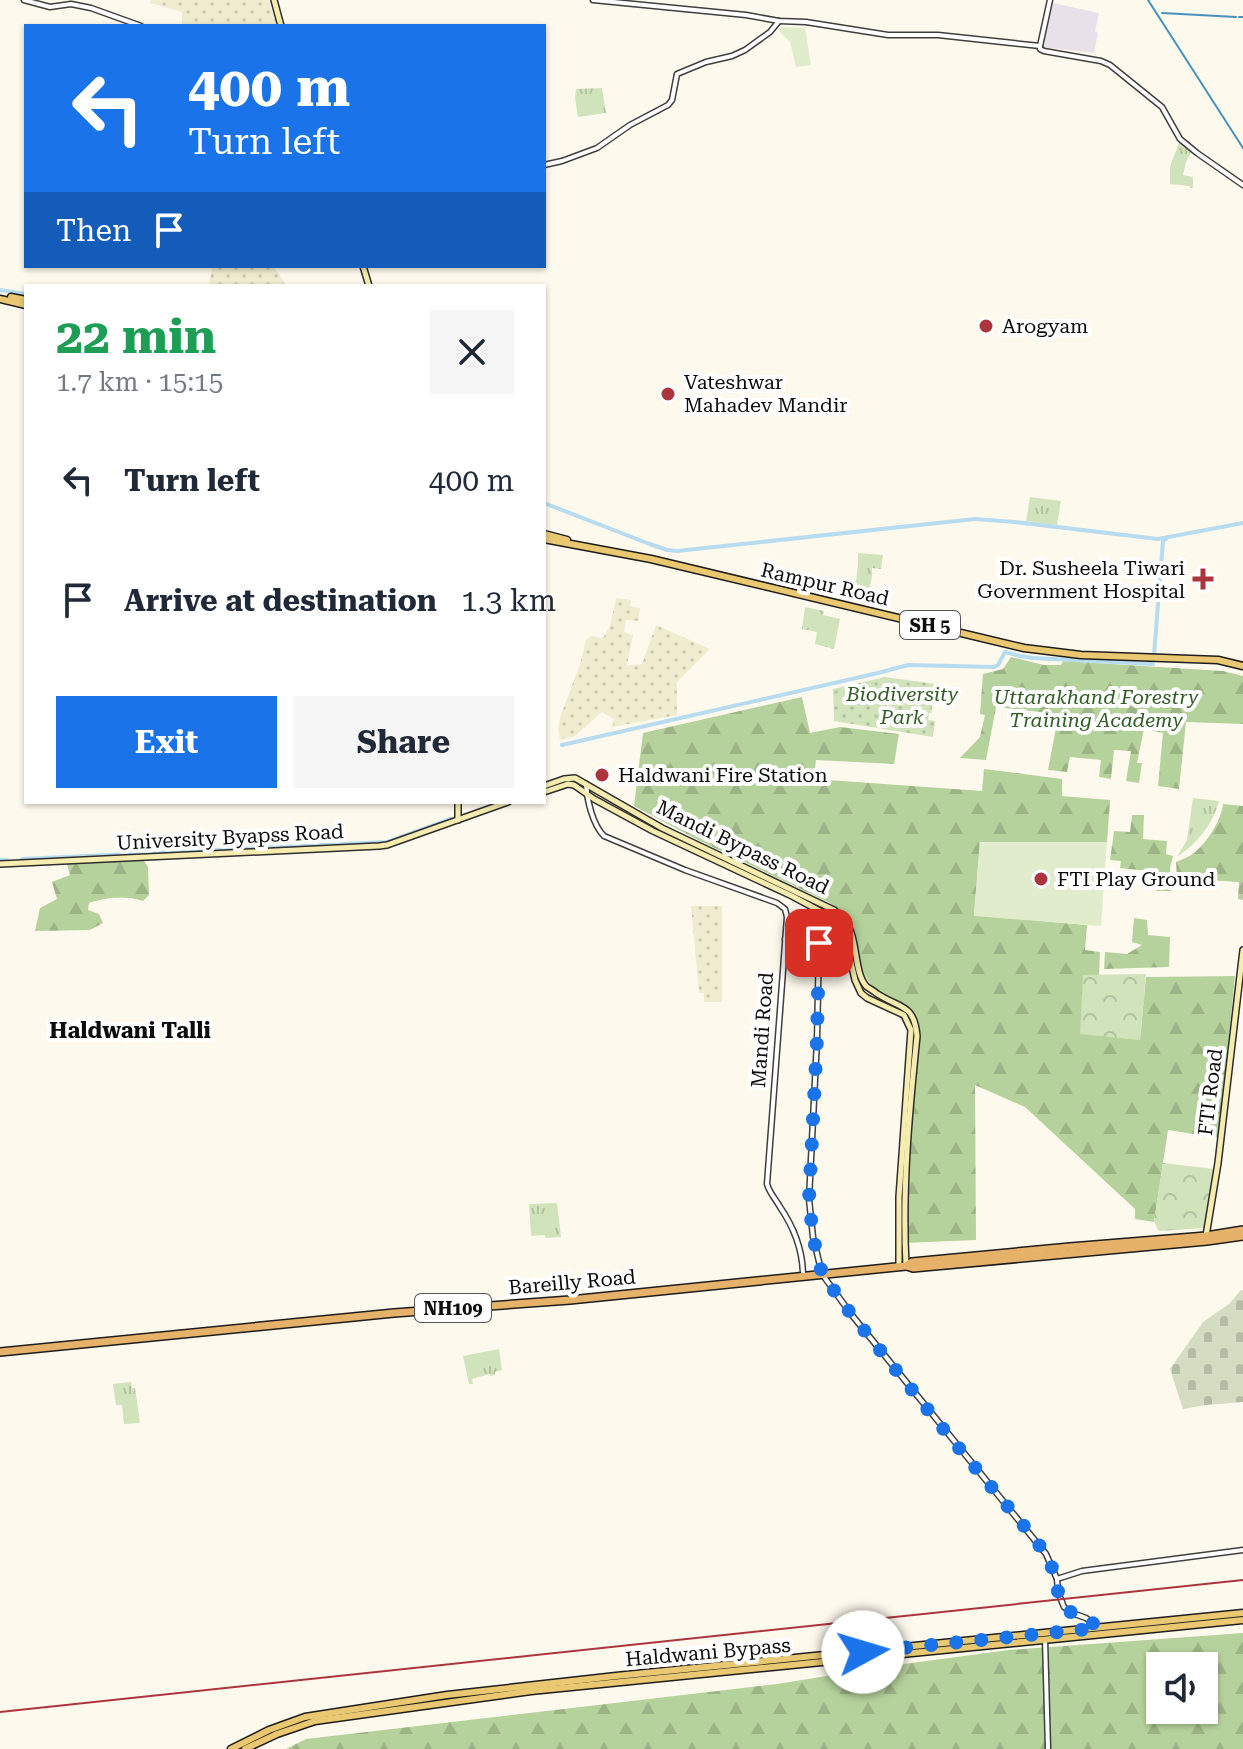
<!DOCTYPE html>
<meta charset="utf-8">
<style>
body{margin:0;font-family:"Roboto Serif",serif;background:#f6f6f7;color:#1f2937;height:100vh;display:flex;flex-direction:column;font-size:30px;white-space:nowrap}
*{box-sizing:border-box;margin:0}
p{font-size:26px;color:#747a83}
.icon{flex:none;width:44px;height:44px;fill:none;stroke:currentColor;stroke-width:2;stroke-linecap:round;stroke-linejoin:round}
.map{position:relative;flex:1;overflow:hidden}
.sheet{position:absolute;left:24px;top:284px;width:522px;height:520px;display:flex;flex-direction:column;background:#fff;border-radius:0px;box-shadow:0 2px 6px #0004}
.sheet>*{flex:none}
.banner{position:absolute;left:24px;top:24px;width:522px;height:244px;border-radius:0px;box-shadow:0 2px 6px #0004;background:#1a73e8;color:#fff;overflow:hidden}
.fabs{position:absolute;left:1146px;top:1652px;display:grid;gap:16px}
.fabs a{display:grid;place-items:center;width:72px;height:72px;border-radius:0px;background:#fff;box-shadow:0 2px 6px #0004;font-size:40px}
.pin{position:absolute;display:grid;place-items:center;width:68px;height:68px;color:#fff;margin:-34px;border-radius:16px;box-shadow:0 4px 12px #0006}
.me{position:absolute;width:88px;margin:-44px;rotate:84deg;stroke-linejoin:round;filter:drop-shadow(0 0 6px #0008)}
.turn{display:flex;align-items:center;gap:28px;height:168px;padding:0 32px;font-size:36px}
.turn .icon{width:104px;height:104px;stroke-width:2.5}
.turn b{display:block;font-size:56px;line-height:68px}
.then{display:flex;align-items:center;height:76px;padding:0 32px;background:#0003;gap:16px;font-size:30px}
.round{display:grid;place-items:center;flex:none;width:84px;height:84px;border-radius:0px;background:#f6f6f7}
.head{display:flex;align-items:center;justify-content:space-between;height:136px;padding:0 32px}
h1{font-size:48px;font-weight:700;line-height:60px;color:#1e9e55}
.primary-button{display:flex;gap:16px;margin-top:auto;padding:16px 32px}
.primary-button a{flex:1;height:92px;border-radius:0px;background:#1a73e8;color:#fff;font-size:32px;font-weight:700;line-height:92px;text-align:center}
.primary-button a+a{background:#f6f6f7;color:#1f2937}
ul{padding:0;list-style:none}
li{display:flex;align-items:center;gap:24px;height:120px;padding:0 32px}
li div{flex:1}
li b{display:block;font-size:30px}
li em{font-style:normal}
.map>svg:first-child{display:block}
.industrial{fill:#e9e1ea}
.farmland{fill:url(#farmland-dots)}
.grass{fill:url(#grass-tufts)}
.forest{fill:url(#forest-firs);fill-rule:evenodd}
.cemetery{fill:url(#cemetery-stones)}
.park{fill:url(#park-crowns)}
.garden{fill:url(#garden-dots)}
.pitch{fill:#e1eccc}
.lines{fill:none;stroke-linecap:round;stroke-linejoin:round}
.stream{stroke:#4791bd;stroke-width:2}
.canal{stroke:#b7dcef;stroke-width:4}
.tertiary-casing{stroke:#3f3f3f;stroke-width:7}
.secondary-casing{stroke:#2e2e2e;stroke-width:8}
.primary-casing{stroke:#1d1d1d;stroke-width:9}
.trunk-casing{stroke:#1d1d1d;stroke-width:10}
.tertiary{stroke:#fff;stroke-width:4}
.secondary{stroke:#f6ecaf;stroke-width:5}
.primary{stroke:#e9c871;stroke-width:6}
.trunk{stroke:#e6b26a;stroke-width:7}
.rail{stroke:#ac343d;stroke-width:2}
.route{stroke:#1a73e8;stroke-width:14;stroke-dasharray:0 25.2}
.poi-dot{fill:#ac343d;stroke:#fff;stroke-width:3}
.labels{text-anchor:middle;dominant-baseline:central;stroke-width:8;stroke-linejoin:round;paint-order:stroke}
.shield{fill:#fff;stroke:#555;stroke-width:2}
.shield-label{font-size:18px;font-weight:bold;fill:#0c0c0c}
.poi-label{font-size:20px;fill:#0c0c0c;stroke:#fff;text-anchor:start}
.street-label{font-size:20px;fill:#0c0c0c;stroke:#fff}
.park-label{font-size:20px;font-style:italic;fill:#315c24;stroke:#fff}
.neighbourhood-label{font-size:22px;font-weight:bold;fill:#0c0c0c;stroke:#fff}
</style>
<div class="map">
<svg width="1243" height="1749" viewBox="0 0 1243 1749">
<defs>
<pattern id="farmland-dots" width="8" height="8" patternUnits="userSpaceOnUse" patternTransform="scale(2)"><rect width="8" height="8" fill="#f0ecd0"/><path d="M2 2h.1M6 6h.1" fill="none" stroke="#cdc9b1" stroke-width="1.8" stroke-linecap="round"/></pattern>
<pattern id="grass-tufts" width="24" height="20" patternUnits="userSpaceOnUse" patternTransform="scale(2)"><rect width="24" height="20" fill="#d1e3bb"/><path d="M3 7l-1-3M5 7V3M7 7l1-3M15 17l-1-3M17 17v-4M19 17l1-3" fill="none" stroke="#b2c2a0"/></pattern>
<pattern id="forest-firs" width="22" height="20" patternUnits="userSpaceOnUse" patternTransform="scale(2)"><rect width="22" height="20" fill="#b6d29c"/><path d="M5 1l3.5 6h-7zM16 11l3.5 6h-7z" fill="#9bb385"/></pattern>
<pattern id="cemetery-stones" width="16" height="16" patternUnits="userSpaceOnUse" patternTransform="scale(2)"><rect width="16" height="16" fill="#d4dcc1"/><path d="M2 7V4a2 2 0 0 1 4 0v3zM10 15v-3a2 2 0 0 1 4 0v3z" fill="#b5bca5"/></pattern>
<pattern id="park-crowns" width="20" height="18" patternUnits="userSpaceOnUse" patternTransform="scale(2)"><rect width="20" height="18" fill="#d1e3bb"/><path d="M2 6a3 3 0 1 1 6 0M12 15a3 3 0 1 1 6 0" fill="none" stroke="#b2c2a0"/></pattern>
<pattern id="garden-dots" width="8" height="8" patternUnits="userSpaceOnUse" patternTransform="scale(2)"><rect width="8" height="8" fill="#d1e3bb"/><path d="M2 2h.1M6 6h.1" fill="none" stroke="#b2c2a0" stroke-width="1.8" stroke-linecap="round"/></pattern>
</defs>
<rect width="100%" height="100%" fill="#fdf9ed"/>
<path class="industrial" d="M1053,3L1099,13L1095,31L1098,33L1094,53L1042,47Z"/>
<g class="farmland">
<path d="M151,0H269L277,26H182V12L150,3Z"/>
<path d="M212,266H273L284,281L283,286H209Z"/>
<path d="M616,598L631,600L630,606L640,608L638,621L626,620L624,632L633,635L627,665L642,664L656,625L710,649L677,682V715L612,727L614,719L602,712L575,736L560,740L558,728L561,715L580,664L586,640L591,636L603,638L610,626Z"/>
<path d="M691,906H722V1002H704V993H699Z"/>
</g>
<g class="grass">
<path d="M602,88L606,113L578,117L575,98L576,89Z"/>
<path d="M1180,141L1191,152L1186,162L1183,175L1193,177V188H1190V186L1170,184V166Z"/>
<path d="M1030,497L1061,501L1057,525L1026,521Z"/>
<path d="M858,553L883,555L881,569L872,568V576L868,597L875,599L874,606L856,600C854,584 859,569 858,553Z"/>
<path d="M805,607L824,611L823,615L840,619L834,649L815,644L817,632L802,629Z"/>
<path d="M1193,798L1219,801C1212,826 1198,842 1177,857L1187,840Z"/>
<path d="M557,1203L561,1237L546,1238L545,1235L531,1236L529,1204Z"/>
<path d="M499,1349L502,1370L495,1372V1375L491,1376L490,1374L472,1379L473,1384H469L463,1356Z"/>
<path d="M131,1382L132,1388H135L140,1423L124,1424L122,1405H116L113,1384Z"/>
</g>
<g class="forest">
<path d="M1011,657L1044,665H1061L1063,661L1223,671L1243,676V724L1186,722L1179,789L1158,786L1163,733L1144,729L1137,763H1142L1139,783L1126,781L1131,751L1114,750L1111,779L1099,777L1101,760L1070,757L1067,772L1048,770L1056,728L1046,726L1048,713L996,707L986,760L960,758L980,737L985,715L980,714L983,674L1003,669Z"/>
<path d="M802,697L810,733L840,727L899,734L894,764L816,760L814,779L982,791L984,769L1062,779V796L1110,800L1107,842H980L974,915L1087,925L1085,950L1100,952L1099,975L1140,1040L1146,977L1235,976L1219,1138L1168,1130L1154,1222L1135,1219V1209L1025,1107L975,1085L976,1240L904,1243L907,1176L919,1028C911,997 890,1006 873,987C857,970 861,947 851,927C847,917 839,910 830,903L696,839L634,806L643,733Z"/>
<path d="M1223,804L1243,806V900L1238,899L1239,882L1177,878L1176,862C1182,859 1189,857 1194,853C1208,841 1221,821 1223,804Z"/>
<path d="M1132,815H1144L1143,839L1167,841L1166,854L1173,856L1170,867L1171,891H1157L1159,872L1120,868L1121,861L1110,860L1114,831L1130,832Z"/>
<path d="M72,861H144L148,867L149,895L143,901C126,895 105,897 89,903L88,910L99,914L103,923L90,930L35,931L40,908L57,899L52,882L70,875L67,864Z"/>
<path d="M1134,918L1147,920L1148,935L1170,937L1169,967L1104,969L1105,952L1127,954L1142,945L1132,942Z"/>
<path d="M1243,1633V1749H286L306,1739L777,1684L889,1666L1009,1650ZM1160,1666H1204V1710H1160Z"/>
</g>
<path class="cemetery" d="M1243,1290V1402L1206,1405L1183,1409L1170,1369L1203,1322L1229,1304L1240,1291Z"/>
<g class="park">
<path d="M1146,974L1140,1040L1080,1034L1083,975Z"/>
<path d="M1163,1163L1214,1169L1205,1228L1159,1231L1154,1222Z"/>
</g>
<path class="garden" d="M885,677L936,684V693H930L929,700L933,701L931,713H929L928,720L935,721L933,737L834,721L833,689Z"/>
<g class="pitch">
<path d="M781,27L805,28L811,65L796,67L790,42L779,31Z"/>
<path d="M980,842H1107L1101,926L974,916Z"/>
</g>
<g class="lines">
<g class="stream">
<path d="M1148,0L1243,148"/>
<path d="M1162,13L1236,17"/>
<path d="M1239,17H1243"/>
</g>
<g class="canal">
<path d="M0,290L26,294"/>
<path d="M544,503L647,543L667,550L677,551L975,519L1015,522L1158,539L1243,523"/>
<path d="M1154,655L1163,541L1166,539"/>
<path d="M562,745L878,673L908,665L994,667L998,665L1005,652L1020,656L1033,658L1153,664"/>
<path d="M22,859L387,842L451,819"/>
<path d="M0,860H7"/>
</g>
<defs>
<g id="tertiary">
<path d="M24,0L50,7L71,4L91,8L141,26"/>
<path d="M593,0L746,15L779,21L806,22L888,35H938L1040,46"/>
<path d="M1050,0L1040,46V49L1044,51L1101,61L1110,65L1162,107L1180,139L1197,153L1243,185"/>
<path d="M544,165L562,161L597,148L630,125L668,105L672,100L677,74L706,62L732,56L745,50L770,32L779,21"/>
<path d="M586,784C587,801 593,825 604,836L685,870L777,903L785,909L787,917L767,1184C770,1194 775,1198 780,1207C795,1229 803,1250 803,1276"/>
<path d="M785,939L818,941L819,943L817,1040L809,1199L813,1237L822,1274L851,1314L1046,1554L1057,1579L1058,1592L1064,1607L1072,1613L1086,1618L1098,1628"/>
<path d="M1057,1579L1082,1571L1243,1550"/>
<path d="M1045,1639L1048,1749"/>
</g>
<g id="secondary">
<path d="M274,0L281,26"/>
<path d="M363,266L369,286"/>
<path d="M544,786L564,779L575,778L662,828L834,910C841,916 847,922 850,930C857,946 855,973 866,986C868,988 874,991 876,993C900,1009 914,1003 917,1036C909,1113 902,1189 906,1265"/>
<path d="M544,792L568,784L574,785L594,799L653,831L792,896L831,917L840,926L845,936L855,980L861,993L867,998L904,1015L911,1030L899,1197V1266"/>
<path d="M458,802V820"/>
<path d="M0,864L379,846L387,845L508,802"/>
<path d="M1206,1236L1218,1163L1243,950"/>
</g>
<g id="primary">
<path d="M11,297L26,300"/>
<path d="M0,299L26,305"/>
<path d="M544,534L567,540"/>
<path d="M544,539L651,559L1024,648L1081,655L1218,660L1243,666"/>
<path d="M231,1749L269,1730L305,1717L447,1695L616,1676L1243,1613"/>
<path d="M245,1749L277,1734L315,1721L531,1691L1243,1620"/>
</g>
<g id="trunk">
<path d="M907,1266L913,1268L1207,1241L1243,1236"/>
<path d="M0,1352L394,1313L570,1300L906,1266L912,1262L1070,1247L1206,1236L1243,1230"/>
</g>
</defs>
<use href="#tertiary" class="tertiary-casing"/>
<use href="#secondary" class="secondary-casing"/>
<use href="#primary" class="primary-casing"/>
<use href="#trunk" class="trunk-casing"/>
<use href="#tertiary" class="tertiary"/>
<use href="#secondary" class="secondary"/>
<use href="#primary" class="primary"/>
<use href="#trunk" class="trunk"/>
<path class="rail" d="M0,1712L1243,1580"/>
</g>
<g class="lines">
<path class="route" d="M819,943L817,1040L809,1199L813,1237L822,1274L851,1314L953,1441L1029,1532L1046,1554L1057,1579L1058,1592L1064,1607L1072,1613L1086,1618L1099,1628L863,1652"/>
</g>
<g class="poi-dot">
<circle cx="986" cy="326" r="8"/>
<circle cx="668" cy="394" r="8"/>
<path d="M1199 567h8v8h8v8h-8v8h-8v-8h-8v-8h8z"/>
<circle cx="602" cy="775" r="8"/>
<circle cx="1041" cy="879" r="8"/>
</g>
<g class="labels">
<g class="shield">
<rect x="900" y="611" width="60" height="28" rx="6"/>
<rect x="415" y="1294" width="76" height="28" rx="6"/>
</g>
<g class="shield-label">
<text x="930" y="625">SH 5</text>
<text x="453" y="1308">NH109</text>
</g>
<g class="poi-label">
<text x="1002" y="326">Arogyam</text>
<text x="684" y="382">Vateshwar<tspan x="684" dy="23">Mahadev Mandir</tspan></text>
<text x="1185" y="568" text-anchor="end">Dr. Susheela Tiwari<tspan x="1185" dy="23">Government Hospital</tspan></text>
<text x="618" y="775">Haldwani Fire Station</text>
<text x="1057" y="879">FTI Play Ground</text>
</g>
<g class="street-label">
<text transform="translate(825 584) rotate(13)">Rampur Road</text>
<text transform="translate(230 837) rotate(-3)">University Byapss Road</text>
<text transform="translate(743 847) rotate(26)">Mandi Bypass Road</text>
<text transform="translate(762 1030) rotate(-86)">Mandi Road</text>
<text transform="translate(1210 1092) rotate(-83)">FTI Road</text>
<text transform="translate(572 1282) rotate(-5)">Bareilly Road</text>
<text transform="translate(708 1652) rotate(-5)">Haldwani Bypass</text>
</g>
<g class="park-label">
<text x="902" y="694">Biodiversity<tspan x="902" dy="23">Park</tspan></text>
<text x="1096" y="697">Uttarakhand Forestry<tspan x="1096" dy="23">Training Academy</tspan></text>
</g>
<g class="neighbourhood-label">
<text x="130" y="1030">Haldwani Talli</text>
</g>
</g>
</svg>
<div class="fabs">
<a><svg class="icon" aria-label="sound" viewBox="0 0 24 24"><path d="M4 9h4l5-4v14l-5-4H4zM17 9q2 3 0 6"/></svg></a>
</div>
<div class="pin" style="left:819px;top:943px;background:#d93025"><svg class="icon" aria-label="arrive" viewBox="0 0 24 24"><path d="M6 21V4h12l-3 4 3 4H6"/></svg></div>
<svg class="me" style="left:863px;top:1652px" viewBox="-20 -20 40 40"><circle r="19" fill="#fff"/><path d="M0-13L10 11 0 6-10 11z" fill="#1a73e8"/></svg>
<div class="banner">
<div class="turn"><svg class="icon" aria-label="left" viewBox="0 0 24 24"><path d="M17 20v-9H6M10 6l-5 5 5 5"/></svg><div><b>400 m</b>Turn left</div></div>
<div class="then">Then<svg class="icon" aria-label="arrive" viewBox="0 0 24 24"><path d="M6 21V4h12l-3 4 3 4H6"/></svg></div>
</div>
<section class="sheet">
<div class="head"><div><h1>22 min</h1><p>1.7 km · 15:15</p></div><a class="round"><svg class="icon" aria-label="close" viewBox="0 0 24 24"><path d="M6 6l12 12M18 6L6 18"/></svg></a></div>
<ul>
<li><svg class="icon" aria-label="left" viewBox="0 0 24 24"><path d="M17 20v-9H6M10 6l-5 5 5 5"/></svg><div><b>Turn left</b></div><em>400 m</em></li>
<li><svg class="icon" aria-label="arrive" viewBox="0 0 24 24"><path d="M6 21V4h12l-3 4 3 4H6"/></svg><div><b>Arrive at destination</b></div><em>1.3 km</em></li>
</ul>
<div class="primary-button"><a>Exit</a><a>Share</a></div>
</section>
</div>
